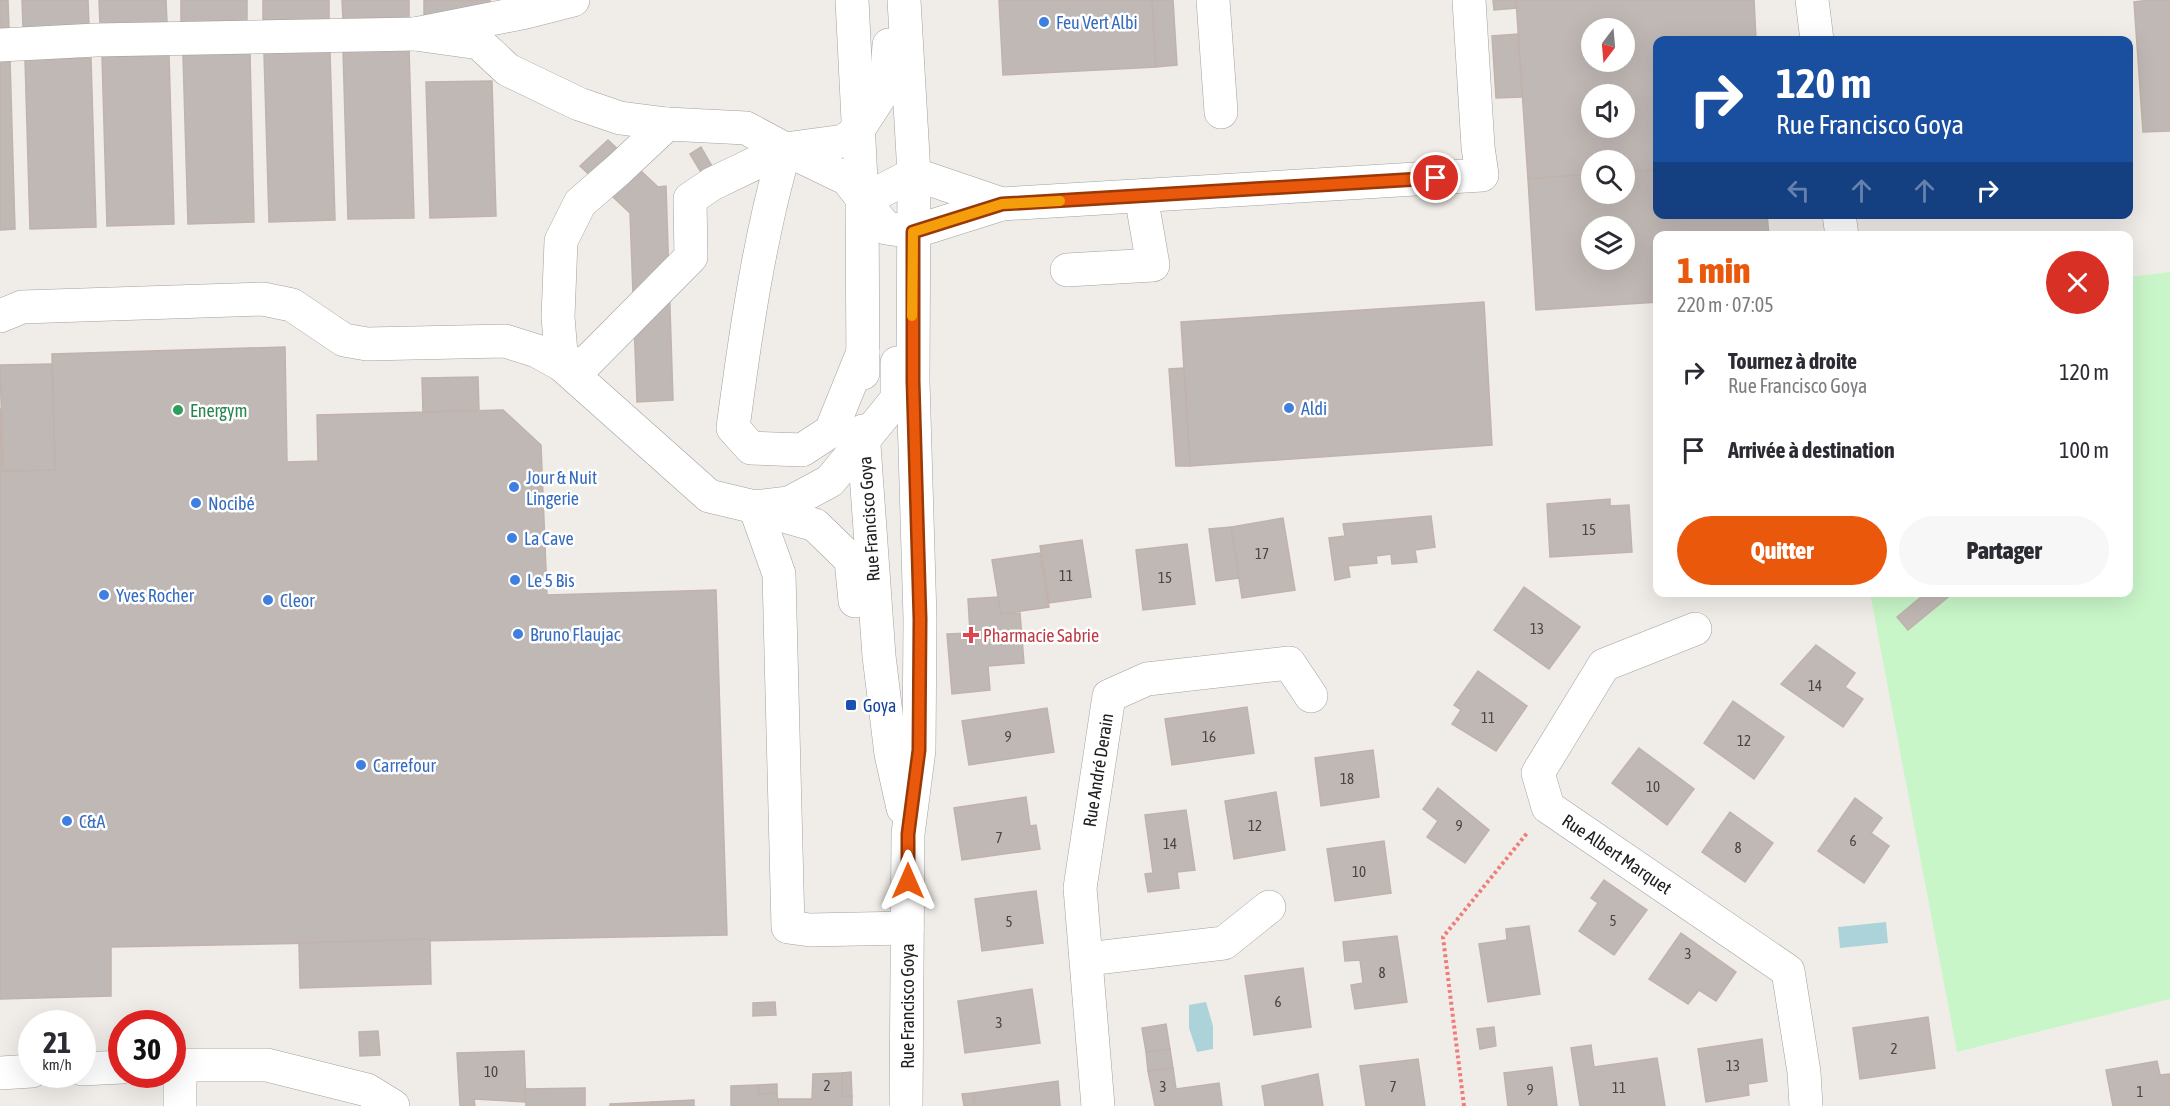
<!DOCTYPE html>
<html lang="fr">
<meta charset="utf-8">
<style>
body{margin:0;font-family:"Asap Condensed",sans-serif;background:#f7f7f7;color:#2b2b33;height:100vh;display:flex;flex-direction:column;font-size:22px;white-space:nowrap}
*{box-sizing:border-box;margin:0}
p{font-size:20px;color:#7c7c81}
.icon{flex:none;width:33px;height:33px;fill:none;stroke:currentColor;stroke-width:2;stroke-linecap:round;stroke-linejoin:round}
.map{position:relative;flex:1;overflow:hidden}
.drawer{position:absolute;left:1653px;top:231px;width:480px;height:366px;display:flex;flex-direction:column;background:#fff;border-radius:12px;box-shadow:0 6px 24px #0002}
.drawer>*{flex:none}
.top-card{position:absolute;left:1653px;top:36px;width:480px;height:183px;border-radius:12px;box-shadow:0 6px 24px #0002;background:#1a4fa0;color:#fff;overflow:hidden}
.needle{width:39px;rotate:196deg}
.controls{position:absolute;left:1581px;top:18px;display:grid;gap:12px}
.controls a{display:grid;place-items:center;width:54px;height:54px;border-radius:50%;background:#fff;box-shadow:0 6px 24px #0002;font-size:30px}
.speed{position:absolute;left:18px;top:1010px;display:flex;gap:12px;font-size:30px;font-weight:700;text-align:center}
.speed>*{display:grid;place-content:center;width:78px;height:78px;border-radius:50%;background:#fff;box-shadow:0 6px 24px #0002;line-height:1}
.speed small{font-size:15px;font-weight:400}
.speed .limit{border:9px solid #d22;background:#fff;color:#111}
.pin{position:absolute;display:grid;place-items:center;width:51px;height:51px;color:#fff;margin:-26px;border:3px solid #fff;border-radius:50%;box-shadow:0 2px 6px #0007}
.me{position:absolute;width:66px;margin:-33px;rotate:0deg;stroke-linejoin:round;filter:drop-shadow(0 0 4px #0008)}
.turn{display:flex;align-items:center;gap:21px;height:126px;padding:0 24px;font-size:27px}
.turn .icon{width:78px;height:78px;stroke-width:2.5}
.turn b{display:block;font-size:42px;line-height:51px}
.lanes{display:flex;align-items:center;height:57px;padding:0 24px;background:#0003;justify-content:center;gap:30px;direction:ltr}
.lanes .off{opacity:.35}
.round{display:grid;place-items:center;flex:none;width:63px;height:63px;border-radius:32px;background:#f7f7f7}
.headline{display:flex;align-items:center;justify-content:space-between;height:102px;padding:0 24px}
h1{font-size:36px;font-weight:800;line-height:45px;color:#ea580c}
.primary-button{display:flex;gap:12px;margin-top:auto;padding:12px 24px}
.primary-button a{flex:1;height:69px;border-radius:36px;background:#ea580c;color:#fff;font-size:24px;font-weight:800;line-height:69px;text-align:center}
.primary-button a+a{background:#f7f7f7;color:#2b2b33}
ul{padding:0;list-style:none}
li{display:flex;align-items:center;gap:18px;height:78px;padding:0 24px}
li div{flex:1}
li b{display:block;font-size:22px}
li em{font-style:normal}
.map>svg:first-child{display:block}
.park{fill:#c9f6c9}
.water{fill:#acd3da}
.building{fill:#c0b8b4;stroke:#c1b3ab;stroke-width:1.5;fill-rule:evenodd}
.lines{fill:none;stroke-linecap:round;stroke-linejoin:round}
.minor-casing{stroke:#a1a1a1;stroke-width:34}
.path{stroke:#f07b79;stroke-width:4;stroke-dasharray:3 3;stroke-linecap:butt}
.minor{stroke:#fff;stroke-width:33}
.route-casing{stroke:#983908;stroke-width:15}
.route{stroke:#ea580c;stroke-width:10}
.slow{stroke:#f59e0b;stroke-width:10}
.shop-dot{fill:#3f7fe0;stroke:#fff;stroke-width:2}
.leisure-dot{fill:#2e9e5b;stroke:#fff;stroke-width:2}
.health-dot{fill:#e0444e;stroke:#fff;stroke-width:2}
.transit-dot{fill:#1a4fb4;stroke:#fff;stroke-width:2}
.labels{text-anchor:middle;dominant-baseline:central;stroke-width:5;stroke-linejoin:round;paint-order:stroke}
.number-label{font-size:15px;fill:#484645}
.shop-label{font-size:18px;fill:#366cbe;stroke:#fff;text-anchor:start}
.leisure-label{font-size:18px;fill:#27864d;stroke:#fff;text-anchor:start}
.street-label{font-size:18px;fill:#202020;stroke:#fff}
.health-label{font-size:18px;fill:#be3a42;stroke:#fff;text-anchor:start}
.transit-label{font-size:18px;fill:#164399;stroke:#fff;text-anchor:start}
</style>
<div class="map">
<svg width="2170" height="1106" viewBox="0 0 2170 1106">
<rect width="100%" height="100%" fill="#f0ede8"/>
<path class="park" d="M2170,272V999L1957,1052L1870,593L2128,592L2129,277Z"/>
<g class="water">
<path d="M1886,922L1888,943L1840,948L1838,927Z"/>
<path d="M1206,1002L1213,1026V1049L1197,1052L1189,1028V1005Z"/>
</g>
<g class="building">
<path d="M0,0H8L9,28H0Z"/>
<path d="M22,0H88L89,26L23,28Z"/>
<path d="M99,0H166L167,23L100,25Z"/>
<path d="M181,0H247V20L181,22Z"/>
<path d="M263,0H329V19L263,20Z"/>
<path d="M342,0H409V17L343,19Z"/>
<path d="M424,0H490V14L424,16Z"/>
<path d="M999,0H1152L1156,67L1003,75Z"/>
<path d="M1152,0H1173L1177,65L1156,67Z"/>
<path d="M1493,0H1516L1517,8L1494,10Z"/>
<path d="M1516,0H1754L1756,40H1658V170L1624,172V160H1592V174L1528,179ZM1592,28H1624V62H1592ZM1592,94H1624V128H1592Z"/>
<path d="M2150,0H2170V131L2143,132L2134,2Z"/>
<path d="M1518,34L1522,97L1496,98L1492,36Z"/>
<path d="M409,48L414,218L348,219L343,50Z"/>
<path d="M330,51L335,220L269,222L264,53Z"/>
<path d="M250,53L254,222L188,224L183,55Z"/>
<path d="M169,55L174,224L107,226L102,57Z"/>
<path d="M91,58L96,227L30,229L25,59Z"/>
<path d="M0,60H10L15,229L0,230Z"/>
<path d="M492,81L496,216L430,218L426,82Z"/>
<path d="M608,140L658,187L666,186L673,400L637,402L630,213L580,166Z"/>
<path d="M701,147L713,168L702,174L690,154Z"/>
<path d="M1658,170V214H1767L1769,236H1658V302L1536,310L1528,179L1592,174V194H1624V172ZM1592,226H1624V260H1592Z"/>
<path d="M1484,302L1492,445L1190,466L1181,322Z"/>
<path d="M285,347L287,462L318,461L317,415L503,410L541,445L547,595L716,590L727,935L111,947V996L0,999V408L3,471L55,470L52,354Z"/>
<path d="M52,364L55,470L3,471L0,365Z"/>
<path d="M1184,368L1190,466H1176L1169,369Z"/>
<path d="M478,377L479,410L423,412L422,378Z"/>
<path d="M1610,499V506L1629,505L1632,552L1550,557L1547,504Z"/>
<path d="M1431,516L1435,547L1415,550L1417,562L1392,564L1391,554L1376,556L1377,563L1348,566L1350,577L1335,580L1329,538L1345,536L1343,524Z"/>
<path d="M1283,518L1295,590L1242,598L1231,527Z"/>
<path d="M1231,527L1239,578L1216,581L1209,529Z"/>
<path d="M1082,540L1091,597L1049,603L1040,546Z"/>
<path d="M1187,544L1195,604L1143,610L1136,550Z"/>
<path d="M1040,553L1049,607L1001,614L992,560Z"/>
<path d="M1524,587L1580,627L1549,669L1494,630Z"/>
<path d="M1927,592H1945L1948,597L1908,630L1897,617Z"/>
<path d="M998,597L1001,614L1020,613L1024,663L988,666L990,690L952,694L947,634L970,633L968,599Z"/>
<path d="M1816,645L1855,673L1845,687L1863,699L1843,727L1781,684Z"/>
<path d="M1478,671L1527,706L1496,751L1452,724L1461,710L1454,705Z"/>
<path d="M1733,701L1784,737L1754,779L1704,743Z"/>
<path d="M1247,707L1254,753L1172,765L1165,719Z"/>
<path d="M1047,708L1054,752L969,765L962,721Z"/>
<path d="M1639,748L1694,789L1667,825L1612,783Z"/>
<path d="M1373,750L1379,797L1321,806L1315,758Z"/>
<path d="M1438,788L1489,830L1465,863L1427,837L1438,821L1423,809Z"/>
<path d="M1276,792L1285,850L1234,859L1225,801Z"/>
<path d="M1026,797L1030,826L1036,825L1040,849L962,860L954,808Z"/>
<path d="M1855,798L1882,818L1871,833L1889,846L1864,883L1818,851Z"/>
<path d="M1186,810L1195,870L1177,872L1179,888L1148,892L1145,874L1153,873L1145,815Z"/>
<path d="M1730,812L1773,843L1745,882L1702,852Z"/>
<path d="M1384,841L1391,893L1335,901L1327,849Z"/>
<path d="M1604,880L1647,910L1614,955L1579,931L1598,903L1591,898Z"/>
<path d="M1036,891L1043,943L982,951L975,899Z"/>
<path d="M1529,926L1540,994L1488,1002L1479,944L1507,940L1506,929Z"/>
<path d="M1681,933L1736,972L1716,1001L1699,990L1688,1004L1649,979Z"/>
<path d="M1397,936L1407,1002L1355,1009L1351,985L1363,983L1360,960L1345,961L1343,942Z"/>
<path d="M430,939L431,984L300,988L299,943Z"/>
<path d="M1303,968L1311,1027L1254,1035L1245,976Z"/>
<path d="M1032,989L1040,1043L965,1053L958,1001Z"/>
<path d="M775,1002L776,1015L753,1016V1003Z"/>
<path d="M1928,1017L1935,1068L1860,1079L1853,1028Z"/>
<path d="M1166,1024L1170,1049L1146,1052L1142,1028Z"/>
<path d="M1494,1027L1496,1046L1480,1049L1477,1029Z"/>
<path d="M378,1031L380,1055L360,1056L359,1032Z"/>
<path d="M1762,1039L1767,1081L1748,1084L1749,1095L1706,1102L1698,1049Z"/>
<path d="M1591,1045L1594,1067L1657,1058L1665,1106H1580L1571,1048Z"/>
<path d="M1170,1049L1173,1068L1148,1071L1146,1052Z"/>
<path d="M524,1051L526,1102L474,1099L475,1106H460L457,1053Z"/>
<path d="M1418,1059L1425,1106H1366L1360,1066Z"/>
<path d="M2157,1061L2160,1075L2170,1074V1106H2113L2106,1070Z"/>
<path d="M1552,1067L1557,1106H1508L1504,1073Z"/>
<path d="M1173,1068L1176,1089L1219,1083L1222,1106H1155L1148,1071Z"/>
<path d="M851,1072L852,1096L842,1097V1073Z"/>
<path d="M842,1073V1097L852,1096V1106H778V1099H812L813,1074Z"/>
<path d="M1318,1074L1323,1106H1265L1262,1086Z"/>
<path d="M1058,1081L1060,1106H975L973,1093Z"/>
<path d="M777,1084V1093L759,1094L758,1085Z"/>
<path d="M758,1085L759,1094L777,1093L778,1106H731V1086Z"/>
<path d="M585,1088V1106H526L525,1089Z"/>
<path d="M973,1093L975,1106H964L962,1094Z"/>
<path d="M694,1100V1106H652V1102Z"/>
<path d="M652,1102V1106H610V1104Z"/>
</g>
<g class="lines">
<defs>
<g id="minor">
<path d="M573,0L526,12L415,34L479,43L508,70L579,104L620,118L667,124L746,128L785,149L844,141L858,130L886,87L889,45"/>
<path d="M852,0L862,201L863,373"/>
<path d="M904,0L914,174L913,381L920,619L919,750L908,834L906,1106"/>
<path d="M1213,0L1221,112"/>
<path d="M1812,0L1817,40"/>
<path d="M0,45L96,40L415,34"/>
<path d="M667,124L618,170L580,203L561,241L558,317L562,365L586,363L691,257L690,199L712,184L785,149"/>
<path d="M862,201L914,174L1002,204L913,232L886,228L847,179L785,149C759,238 745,337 733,428L751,448L802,450L831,431L863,352"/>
<path d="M1002,204L1482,175L1478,147L1469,0"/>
<path d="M1839,214L1842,236"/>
<path d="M1067,270L1153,265L1141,196"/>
<path d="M0,316L22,307L263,299L292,305L344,340L367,344L505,341L537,351L562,365L709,496L755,507L789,503L830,481L897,399V363"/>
<path d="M863,431L879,656L891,754L903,808"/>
<path d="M755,507L779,574L788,927L810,930L907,928"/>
<path d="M760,509L815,525L851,560L855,601"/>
<path d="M1695,629L1604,665L1538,773L1548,807L1788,971L1804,1072L1806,1106"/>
<path d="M1087,959L1224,943L1269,907"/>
<path d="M172,1065H267L367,1090L393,1106"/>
<path d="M180,1065V1106"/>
<path d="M82,1069L122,1067"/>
<path d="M0,1073L32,1071"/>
<path d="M1098,1106L1080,888L1109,696L1147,679L1289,663L1311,696"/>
</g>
</defs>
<use href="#minor" class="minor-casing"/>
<path class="path" d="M1464,1106L1443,937L1528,832"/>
<use href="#minor" class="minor"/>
</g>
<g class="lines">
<defs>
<path id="route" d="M908,881V834L919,750L920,619L913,381V232L1002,204L1436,178"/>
</defs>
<use href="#route" class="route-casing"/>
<use href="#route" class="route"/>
<path class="slow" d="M912,316L913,232L1002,204L1060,201"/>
</g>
<g class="shop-dot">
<circle cx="1044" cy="22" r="6"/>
<circle cx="1289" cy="408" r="6"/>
<circle cx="514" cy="487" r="6"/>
<circle cx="196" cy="503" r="6"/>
<circle cx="512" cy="538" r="6"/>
<circle cx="515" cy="580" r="6"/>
<circle cx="104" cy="595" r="6"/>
<circle cx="268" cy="600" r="6"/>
<circle cx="518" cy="634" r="6"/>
<circle cx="361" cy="765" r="6"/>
<circle cx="67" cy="821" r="6"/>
</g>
<circle class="leisure-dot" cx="178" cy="410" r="6"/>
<path class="health-dot" d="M968 626h6v6h6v6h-6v6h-6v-6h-6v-6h6z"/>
<rect class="transit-dot" x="845" y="699" width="12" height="12" rx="3"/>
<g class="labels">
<g class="number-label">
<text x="1589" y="529">15</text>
<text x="1262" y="553">17</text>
<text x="1066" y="575">11</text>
<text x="1165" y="577">15</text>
<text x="1537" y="628">13</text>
<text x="1815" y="685">14</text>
<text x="1488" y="717">11</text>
<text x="1008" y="736">9</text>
<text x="1209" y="736">16</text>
<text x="1744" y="740">12</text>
<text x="1347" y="778">18</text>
<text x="1653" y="786">10</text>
<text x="1255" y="825">12</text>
<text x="1459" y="825">9</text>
<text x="999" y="837">7</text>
<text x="1853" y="840">6</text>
<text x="1170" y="843">14</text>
<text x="1738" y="847">8</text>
<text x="1359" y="871">10</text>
<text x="1613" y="920">5</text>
<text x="1009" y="921">5</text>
<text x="1688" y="953">3</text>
<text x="1382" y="972">8</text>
<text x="1278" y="1001">6</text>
<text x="999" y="1022">3</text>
<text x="1894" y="1048">2</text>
<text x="1733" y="1065">13</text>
<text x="491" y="1071">10</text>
<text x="827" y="1085">2</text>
<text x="1163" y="1086">3</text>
<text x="1393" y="1086">7</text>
<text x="1619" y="1087">11</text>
<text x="1530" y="1089">9</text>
<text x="2140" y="1091">1</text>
</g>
<g class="shop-label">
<text x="1056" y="22">Feu Vert Albi</text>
<text x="1301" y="408">Aldi</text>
<text x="526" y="477">Jour &amp; Nuit<tspan x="526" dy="21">Lingerie</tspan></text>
<text x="208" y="503">Nocibé</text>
<text x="524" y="538">La Cave</text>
<text x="527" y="580">Le 5 Bis</text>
<text x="116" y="595">Yves Rocher</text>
<text x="280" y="600">Cleor</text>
<text x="530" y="634">Bruno Flaujac</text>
<text x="373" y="765">Carrefour</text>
<text x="79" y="821">C&amp;A</text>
</g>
<g class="leisure-label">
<text x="190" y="410">Energym</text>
</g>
<g class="street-label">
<text transform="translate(869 519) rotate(-94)">Rue Francisco Goya</text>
<text transform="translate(1098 770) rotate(-81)">Rue André Derain</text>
<text transform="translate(1617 854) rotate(34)">Rue Albert Marquet</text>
<text transform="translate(907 1006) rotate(-90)">Rue Francisco Goya</text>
</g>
<g class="health-label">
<text x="983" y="635">Pharmacie Sabrie</text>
</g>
<g class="transit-label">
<text x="863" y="705">Goya</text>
</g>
</g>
</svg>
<div class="controls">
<a><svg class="needle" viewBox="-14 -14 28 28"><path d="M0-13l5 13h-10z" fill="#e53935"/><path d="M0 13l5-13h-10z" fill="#7c7c81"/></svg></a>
<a><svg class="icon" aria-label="sound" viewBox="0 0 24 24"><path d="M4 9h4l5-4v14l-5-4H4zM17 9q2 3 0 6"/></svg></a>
<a><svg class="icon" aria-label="search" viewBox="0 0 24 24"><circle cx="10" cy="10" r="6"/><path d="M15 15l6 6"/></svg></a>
<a><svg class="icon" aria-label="layers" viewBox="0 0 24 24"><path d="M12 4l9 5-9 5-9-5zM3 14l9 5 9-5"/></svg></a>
</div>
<div class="speed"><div>21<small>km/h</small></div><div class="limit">30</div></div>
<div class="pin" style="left:1436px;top:178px;background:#d93025"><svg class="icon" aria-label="arrive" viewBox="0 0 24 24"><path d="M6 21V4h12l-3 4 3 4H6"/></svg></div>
<svg class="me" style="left:908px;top:881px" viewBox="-20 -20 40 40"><path d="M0-17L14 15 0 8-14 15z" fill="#ea580c" stroke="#fff" stroke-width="4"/></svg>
<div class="top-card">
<div class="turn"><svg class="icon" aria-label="right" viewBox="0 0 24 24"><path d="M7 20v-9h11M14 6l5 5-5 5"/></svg><div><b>120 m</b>Rue Francisco Goya</div></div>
<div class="lanes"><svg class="icon off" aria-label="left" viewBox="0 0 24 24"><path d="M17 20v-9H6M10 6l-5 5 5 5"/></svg><svg class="icon off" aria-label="ahead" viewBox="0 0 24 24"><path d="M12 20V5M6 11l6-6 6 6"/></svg><svg class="icon off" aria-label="ahead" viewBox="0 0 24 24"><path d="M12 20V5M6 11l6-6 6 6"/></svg><svg class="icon" aria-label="right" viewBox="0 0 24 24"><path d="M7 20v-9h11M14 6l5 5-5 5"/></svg></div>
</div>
<section class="drawer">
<div class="headline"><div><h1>1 min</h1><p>220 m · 07:05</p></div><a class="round" style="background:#d93025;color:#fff"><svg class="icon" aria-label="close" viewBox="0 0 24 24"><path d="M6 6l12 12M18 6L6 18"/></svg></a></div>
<ul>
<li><svg class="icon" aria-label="right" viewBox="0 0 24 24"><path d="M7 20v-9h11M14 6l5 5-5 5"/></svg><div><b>Tournez à droite</b><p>Rue Francisco Goya</p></div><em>120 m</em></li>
<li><svg class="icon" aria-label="arrive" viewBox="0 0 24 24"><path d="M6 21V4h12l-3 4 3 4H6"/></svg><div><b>Arrivée à destination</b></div><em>100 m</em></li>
</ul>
<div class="primary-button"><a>Quitter</a><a>Partager</a></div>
</section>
</div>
